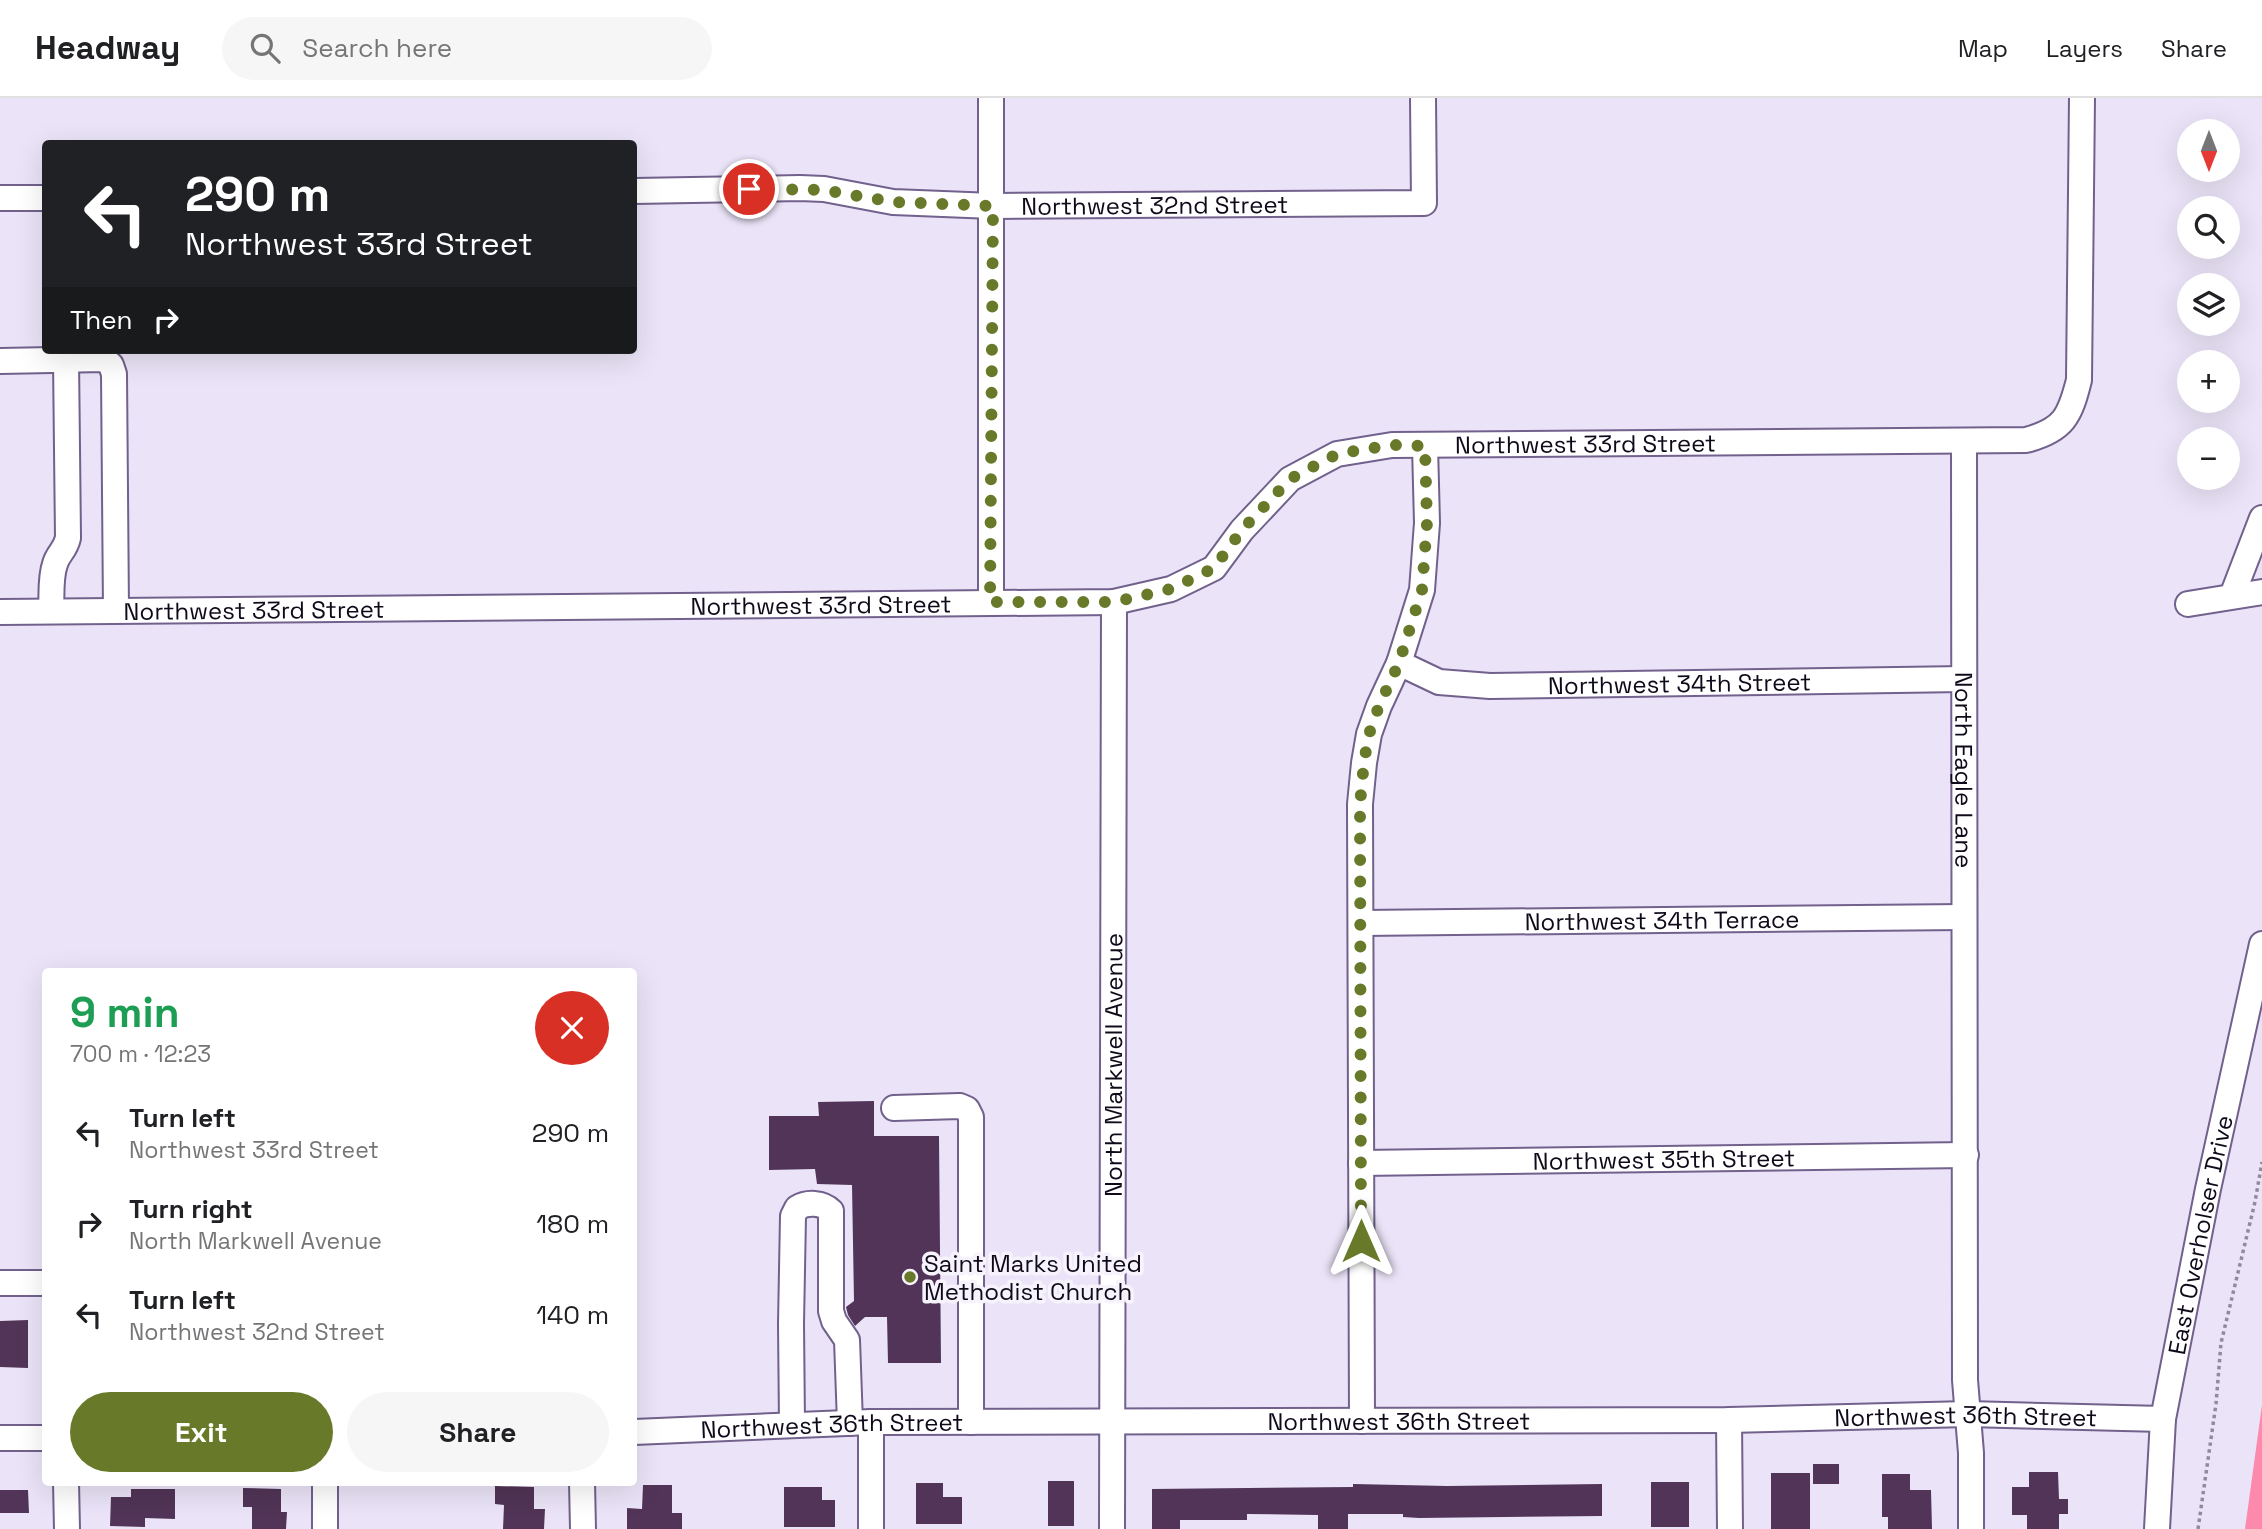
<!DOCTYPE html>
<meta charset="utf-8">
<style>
body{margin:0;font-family:"Space Grotesk",sans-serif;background:#f6f6f6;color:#202124;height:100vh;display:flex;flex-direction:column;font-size:26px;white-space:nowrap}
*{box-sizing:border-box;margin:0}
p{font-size:23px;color:#757577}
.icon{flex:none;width:38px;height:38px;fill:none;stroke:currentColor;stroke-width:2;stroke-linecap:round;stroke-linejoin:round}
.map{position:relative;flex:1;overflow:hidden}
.sheet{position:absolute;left:42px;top:870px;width:595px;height:518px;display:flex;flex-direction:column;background:#fff;border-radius:7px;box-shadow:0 7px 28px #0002}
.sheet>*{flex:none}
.guide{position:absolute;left:42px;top:42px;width:595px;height:214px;border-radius:7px;box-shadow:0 7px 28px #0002;background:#202124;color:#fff;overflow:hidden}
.needle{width:46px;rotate:180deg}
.controls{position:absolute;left:2177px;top:21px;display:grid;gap:14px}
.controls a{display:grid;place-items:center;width:63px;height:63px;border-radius:50%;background:#fff;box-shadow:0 7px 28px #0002;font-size:35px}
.pin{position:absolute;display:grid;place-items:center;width:60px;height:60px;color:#fff;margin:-30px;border:4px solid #fff;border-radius:50%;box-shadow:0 2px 7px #0007}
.me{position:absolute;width:77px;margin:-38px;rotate:0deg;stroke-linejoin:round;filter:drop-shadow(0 0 5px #0008)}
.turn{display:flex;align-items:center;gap:24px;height:147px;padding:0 28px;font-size:32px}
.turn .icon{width:91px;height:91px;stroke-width:2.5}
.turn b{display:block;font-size:49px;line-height:60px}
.then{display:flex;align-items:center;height:66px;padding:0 28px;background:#0003;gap:14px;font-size:26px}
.round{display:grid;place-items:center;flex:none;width:74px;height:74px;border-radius:37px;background:#f6f6f6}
.head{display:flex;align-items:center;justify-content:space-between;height:119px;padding:0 28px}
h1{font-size:42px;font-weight:700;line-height:52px;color:#1e9e55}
.action{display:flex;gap:14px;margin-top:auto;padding:14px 28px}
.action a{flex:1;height:80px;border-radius:42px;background:#687a2a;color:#fff;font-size:28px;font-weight:700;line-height:80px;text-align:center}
.action a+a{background:#f6f6f6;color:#202124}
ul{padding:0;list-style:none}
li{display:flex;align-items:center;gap:21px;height:91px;padding:0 28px}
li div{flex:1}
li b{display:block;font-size:26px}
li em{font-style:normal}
header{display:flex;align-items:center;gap:42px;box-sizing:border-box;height:98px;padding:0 35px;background:#fff;border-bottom:2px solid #e0e0e0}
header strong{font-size:33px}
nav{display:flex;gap:38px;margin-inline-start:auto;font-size:24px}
.search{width:490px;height:63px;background:#f6f6f6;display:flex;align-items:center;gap:18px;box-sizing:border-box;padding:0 24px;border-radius:38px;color:#757577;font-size:26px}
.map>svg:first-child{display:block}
.water{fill:#fd89ad}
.building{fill:#513457}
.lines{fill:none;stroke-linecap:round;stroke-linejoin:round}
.minor-casing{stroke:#71618c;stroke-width:28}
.path{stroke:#908a9c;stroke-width:3.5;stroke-dasharray:3.5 3.5;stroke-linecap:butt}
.minor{stroke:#fff;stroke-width:24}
.route{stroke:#687a2a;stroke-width:12;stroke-dasharray:0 21.6}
.poi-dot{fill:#687a2a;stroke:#f7f3fd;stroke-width:2.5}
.labels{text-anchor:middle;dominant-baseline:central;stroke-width:7;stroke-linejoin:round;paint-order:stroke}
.street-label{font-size:24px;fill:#0f0919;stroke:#f7f3fd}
.poi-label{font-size:24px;fill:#0f0919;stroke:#f7f3fd;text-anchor:start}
</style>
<header>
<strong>Headway</strong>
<div class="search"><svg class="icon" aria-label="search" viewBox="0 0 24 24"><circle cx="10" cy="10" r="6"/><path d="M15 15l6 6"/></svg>Search here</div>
<nav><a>Map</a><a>Layers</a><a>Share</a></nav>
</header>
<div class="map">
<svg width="2262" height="1431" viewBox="0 0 2262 1431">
<rect width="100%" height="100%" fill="#ebe4f8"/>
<path class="water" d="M2262,1307V1431H2245Z"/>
<g class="building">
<path d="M874,1003V1038H939L941,1265H888L887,1219H865L855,1228L848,1217L846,1209L854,1203L852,1087L817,1086L815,1071L769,1072V1018H819L818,1004Z"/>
<path d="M28,1222V1270L0,1269V1223Z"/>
<rect x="1813" y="1366" width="26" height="20"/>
<path d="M2029,1374H2058L2059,1401H2068V1416H2059V1431H2027V1417H2012V1389H2029Z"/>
<rect x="1771" y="1375" width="39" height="56"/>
<path d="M1882,1376H1910V1392H1931L1932,1431H1888V1419H1882Z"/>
<rect x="1048" y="1383" width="26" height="45"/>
<rect x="1651" y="1384" width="38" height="45"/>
<path d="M916,1385H943V1399H962V1426H916Z"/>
<path d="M1353,1386L1447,1388L1602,1386V1418L1419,1420L1403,1419V1416H1348V1431H1318V1417L1247,1416V1422H1180V1431H1152V1391L1353,1389Z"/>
<path d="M643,1387H672V1415H682V1431H627V1410L642,1411Z"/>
<path d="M495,1388L534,1389V1411H545L544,1431H503L504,1407L495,1406Z"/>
<path d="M784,1389H822V1402H835V1429H784Z"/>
<path d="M243,1390L281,1391V1414H287L286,1431H252V1409H243Z"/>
<path d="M131,1391H175V1421L145,1420V1429L110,1428L111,1399H131Z"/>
<path d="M0,1392H28L29,1415H0Z"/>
</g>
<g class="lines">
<defs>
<g id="minor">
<path id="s1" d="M634,93L800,90L824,91L893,104L993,108L1424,105L1423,0"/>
<path d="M0,100H46"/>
<path d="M0,263L104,261L111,267L114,276L116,512"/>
<path id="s2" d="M1964,343L1965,1282L1971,1355V1431"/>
<path d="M2232,498L2262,420"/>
<path d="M991,504V0"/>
<path d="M2188,506L2262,494"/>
<path d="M51,513C52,498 50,480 55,466C58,455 65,453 68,440L66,261"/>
<path id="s3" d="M0,514L1114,504L1171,491L1214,470L1242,432L1290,381L1337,356L1392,347L2026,342C2064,332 2070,318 2079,282L2082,0"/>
<path id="s4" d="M1399,565L1439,584L1490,588L1964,581"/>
<path id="s5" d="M1361,825L1964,819"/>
<path d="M894,1010L960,1008L967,1011L971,1019V1324"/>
<path id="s6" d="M1361,1065L1966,1057"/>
<path d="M0,1185H46"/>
<path d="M1729,1322L1730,1431"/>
<path d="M1362,1323L1360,706L1364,665L1369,636L1379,608L1399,565L1422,492L1427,425L1425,348"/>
<path d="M871,1324V1431"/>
<path d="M792,1327L791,1226L793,1118L797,1110C807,1104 822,1104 831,1113V1213L834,1223L847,1242L850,1325"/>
<path id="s7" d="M634,1334L871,1324L1729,1322L1968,1316L2163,1321"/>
<path d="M0,1340H46"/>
<path d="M66,1384L67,1431"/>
<path d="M582,1384L583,1431"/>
<path d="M325,1431V1384"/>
<path id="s8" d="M1112,1431L1114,504"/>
<path id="s9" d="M2157,1431L2163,1321L2208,1091L2262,846"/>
</g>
</defs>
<use href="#minor" class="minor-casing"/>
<path class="path" d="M2198,1431L2216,1306L2221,1245L2255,1104L2262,1064"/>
<use href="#minor" class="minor"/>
</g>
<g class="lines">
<path class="route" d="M749,91L824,92L893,104L993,108L990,504H1114L1171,491L1214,470L1242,432L1290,381L1337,356L1392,347L1425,348L1427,425L1422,492L1399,565L1379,608L1369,636L1364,664L1360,706L1361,1143"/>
</g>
<circle class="poi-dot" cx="910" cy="1179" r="7"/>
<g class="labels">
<g class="street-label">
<text stroke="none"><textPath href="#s1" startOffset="522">Northwest 32nd Street</textPath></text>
<text stroke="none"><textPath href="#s3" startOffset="1640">Northwest 33rd Street</textPath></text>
<text stroke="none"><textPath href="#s3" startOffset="821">Northwest 33rd Street</textPath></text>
<text stroke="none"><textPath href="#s3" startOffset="254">Northwest 33rd Street</textPath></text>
<text stroke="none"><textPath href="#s4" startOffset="285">Northwest 34th Street</textPath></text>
<text stroke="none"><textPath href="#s2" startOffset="329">North Eagle Lane</textPath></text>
<text stroke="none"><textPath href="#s5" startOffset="301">Northwest 34th Terrace</textPath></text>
<text stroke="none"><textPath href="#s8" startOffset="464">North Markwell Avenue</textPath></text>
<text stroke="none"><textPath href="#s6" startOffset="303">Northwest 35th Street</textPath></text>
<text stroke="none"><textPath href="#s9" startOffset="298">East Overholser Drive</textPath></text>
<text stroke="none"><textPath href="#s7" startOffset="1332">Northwest 36th Street</textPath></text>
<text stroke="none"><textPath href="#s7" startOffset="765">Northwest 36th Street</textPath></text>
<text stroke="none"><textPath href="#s7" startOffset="198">Northwest 36th Street</textPath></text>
</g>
<g class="poi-label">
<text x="924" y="1165">Saint Marks United<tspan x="924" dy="28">Methodist Church</tspan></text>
</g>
</g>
</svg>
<div class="controls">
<a><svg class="needle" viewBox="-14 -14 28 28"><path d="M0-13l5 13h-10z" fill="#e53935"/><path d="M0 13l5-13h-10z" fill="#757577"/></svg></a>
<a><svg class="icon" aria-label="search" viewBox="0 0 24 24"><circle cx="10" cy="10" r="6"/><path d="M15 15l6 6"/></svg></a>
<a><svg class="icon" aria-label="layers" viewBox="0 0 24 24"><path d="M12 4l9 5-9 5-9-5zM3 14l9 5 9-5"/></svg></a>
<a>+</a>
<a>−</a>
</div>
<div class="pin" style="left:749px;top:91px;background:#d93025"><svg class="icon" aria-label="arrive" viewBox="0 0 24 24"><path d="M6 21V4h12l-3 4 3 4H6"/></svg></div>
<svg class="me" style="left:1361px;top:1143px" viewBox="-20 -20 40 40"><path d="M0-17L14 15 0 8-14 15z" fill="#687a2a" stroke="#fff" stroke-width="4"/></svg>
<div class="guide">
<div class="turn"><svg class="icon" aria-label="left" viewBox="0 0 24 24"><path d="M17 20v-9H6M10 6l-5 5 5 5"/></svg><div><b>290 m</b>Northwest 33rd Street</div></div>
<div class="then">Then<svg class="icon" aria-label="right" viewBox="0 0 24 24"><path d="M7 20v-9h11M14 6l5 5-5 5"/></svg></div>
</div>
<section class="sheet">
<div class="head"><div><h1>9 min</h1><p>700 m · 12:23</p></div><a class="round" style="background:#d93025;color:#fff"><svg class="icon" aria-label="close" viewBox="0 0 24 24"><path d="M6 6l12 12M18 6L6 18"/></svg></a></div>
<ul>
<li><svg class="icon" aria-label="left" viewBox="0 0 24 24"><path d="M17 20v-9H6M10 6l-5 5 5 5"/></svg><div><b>Turn left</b><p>Northwest 33rd Street</p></div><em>290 m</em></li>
<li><svg class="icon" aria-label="right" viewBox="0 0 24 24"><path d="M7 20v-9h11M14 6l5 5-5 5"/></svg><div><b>Turn right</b><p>North Markwell Avenue</p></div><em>180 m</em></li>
<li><svg class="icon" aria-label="left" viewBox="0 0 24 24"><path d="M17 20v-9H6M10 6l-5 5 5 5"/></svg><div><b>Turn left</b><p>Northwest 32nd Street</p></div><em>140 m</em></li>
</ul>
<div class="action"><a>Exit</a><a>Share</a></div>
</section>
</div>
